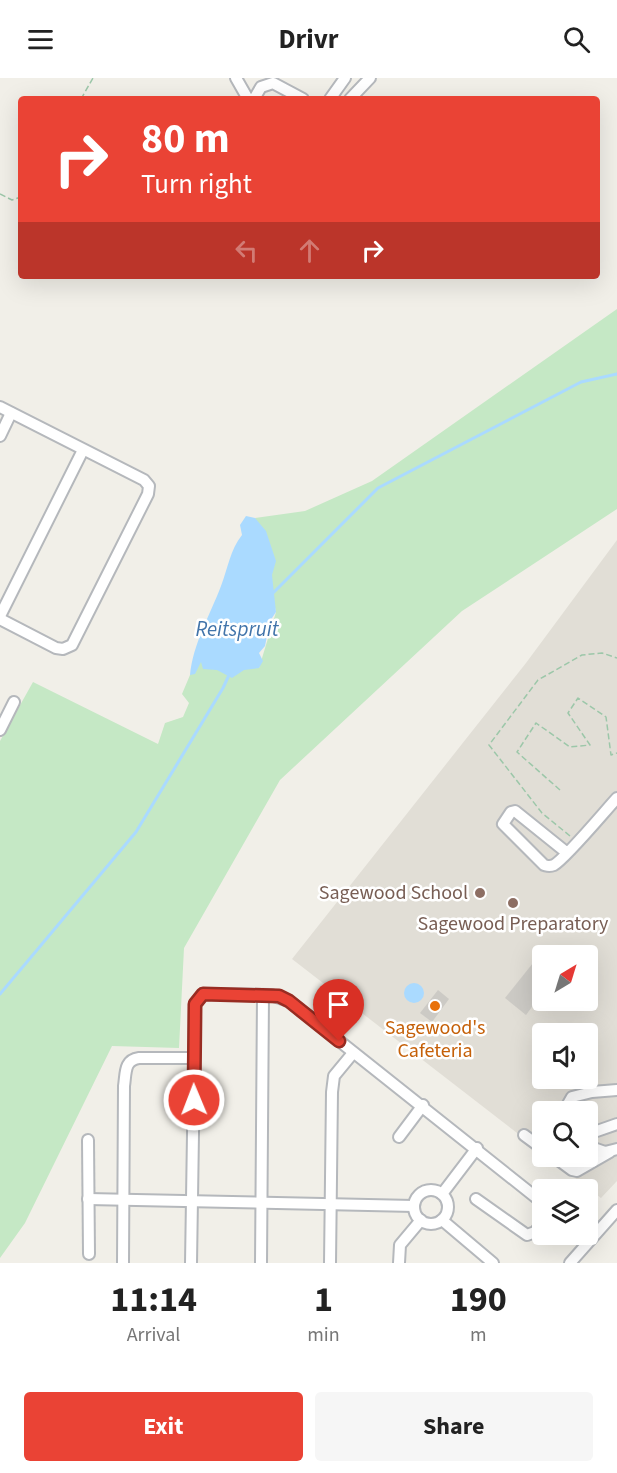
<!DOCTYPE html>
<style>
body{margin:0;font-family:"Source Sans 3",sans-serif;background:#f6f6f6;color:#222;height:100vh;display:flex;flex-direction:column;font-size:22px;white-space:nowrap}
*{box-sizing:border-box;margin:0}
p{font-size:20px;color:#767676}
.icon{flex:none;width:33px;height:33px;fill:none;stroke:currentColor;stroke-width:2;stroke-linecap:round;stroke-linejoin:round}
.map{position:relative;height:1185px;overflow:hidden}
.panel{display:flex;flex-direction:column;background:#fff;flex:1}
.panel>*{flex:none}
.banner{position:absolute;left:18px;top:18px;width:582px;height:183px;border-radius:6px;box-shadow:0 6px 24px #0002;background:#ea4335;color:#fff;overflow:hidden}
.needle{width:39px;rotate:38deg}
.tools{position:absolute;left:532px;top:867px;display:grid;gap:12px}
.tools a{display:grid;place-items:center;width:66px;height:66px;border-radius:6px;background:#fff;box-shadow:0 6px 24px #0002;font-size:30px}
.pin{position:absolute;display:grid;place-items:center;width:51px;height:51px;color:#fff;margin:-62px -26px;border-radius:50% 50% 50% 0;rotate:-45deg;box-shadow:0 0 6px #0007}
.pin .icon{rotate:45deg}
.me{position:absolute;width:66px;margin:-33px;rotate:359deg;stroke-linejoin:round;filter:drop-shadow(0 0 4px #0008)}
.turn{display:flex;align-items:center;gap:21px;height:126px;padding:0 24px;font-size:27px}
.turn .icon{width:78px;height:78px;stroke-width:2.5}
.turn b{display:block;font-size:42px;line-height:51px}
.lanes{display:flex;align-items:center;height:57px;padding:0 24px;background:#0003;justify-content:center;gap:30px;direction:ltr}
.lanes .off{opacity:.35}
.eta{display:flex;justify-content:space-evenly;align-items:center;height:102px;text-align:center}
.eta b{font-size:36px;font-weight:700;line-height:42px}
.button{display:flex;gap:12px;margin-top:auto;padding:12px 24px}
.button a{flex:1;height:69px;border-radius:6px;background:#ea4335;color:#fff;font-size:24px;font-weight:700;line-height:69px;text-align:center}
.button a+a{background:#f6f6f6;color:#222}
header{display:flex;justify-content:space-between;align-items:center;height:78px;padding:0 24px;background:#fff;font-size:27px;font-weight:700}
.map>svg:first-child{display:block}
.education{fill:#e1ded6;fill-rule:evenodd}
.green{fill:#c5e8c5}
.water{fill:#aadaff}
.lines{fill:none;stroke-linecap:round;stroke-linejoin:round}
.stream{stroke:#aadaff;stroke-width:3}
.building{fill:#cccac5}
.minor-casing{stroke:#b5b8bc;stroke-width:14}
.path{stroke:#9cc7a9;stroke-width:1.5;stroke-dasharray:6 3;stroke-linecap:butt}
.minor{stroke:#fff;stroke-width:10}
.route-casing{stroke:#982c22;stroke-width:15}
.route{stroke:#ea4335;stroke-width:10}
.education-dot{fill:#8d6e63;stroke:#fff;stroke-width:2}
.food-dot{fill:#e8710a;stroke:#fff;stroke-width:2}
.labels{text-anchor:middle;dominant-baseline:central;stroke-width:5;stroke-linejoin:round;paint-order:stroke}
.education-label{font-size:20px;fill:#785e54;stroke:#fff;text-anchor:end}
.food-label{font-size:20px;fill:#c56008;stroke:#fff}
.water-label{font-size:21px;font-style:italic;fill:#4174aa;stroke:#fff}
</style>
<header><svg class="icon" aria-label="menu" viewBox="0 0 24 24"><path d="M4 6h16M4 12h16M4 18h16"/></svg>Drivr<svg class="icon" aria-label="search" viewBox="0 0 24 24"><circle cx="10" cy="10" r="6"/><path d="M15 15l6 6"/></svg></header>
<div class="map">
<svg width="617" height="1185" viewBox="0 0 617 1185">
<rect width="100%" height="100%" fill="#f1efe8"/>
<path class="education" d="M617,462V1103L601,1120L548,1079L588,1078V1034H543V1075L292,881L526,585ZM543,878H588V922H543ZM543,956H588V1000H543Z"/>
<path class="green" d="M617,231V431L462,533L280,702L184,870L179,970L112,968L25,1145L0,1180V663L33,604L158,666L165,645L183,639L189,625L182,616L190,597L201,583L259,590L276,534L255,440L305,433L372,403Z"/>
<g class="water">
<path d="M246,438L255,440L266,453L276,483L272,497L276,534L270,543L265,568L259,575L263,583L259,590L244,592L232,600L217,592L203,591L201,584L195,596L190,597C193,566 210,537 221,508C228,490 230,472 242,457L240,447Z"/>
<circle cx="414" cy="915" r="10"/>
</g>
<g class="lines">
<g class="stream">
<path d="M272,516L378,410L581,304L617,296"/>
<path d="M0,916L136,754L223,610L229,597"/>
</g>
</g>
<g class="building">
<path d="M533,885L543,893V914L526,937L505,920Z"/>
<path d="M438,912L449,921L432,944L420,935Z"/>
</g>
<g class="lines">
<defs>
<g id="minor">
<path d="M236,0L248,21"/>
<path d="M254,21L261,9L273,5L303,21"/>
<path d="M330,21L345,0"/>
<path d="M350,21L370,0"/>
<path d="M0,329L144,402L149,408L148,416L72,567L63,571L56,570L0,541"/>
<path d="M0,358L11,335"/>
<path d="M0,538L83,372"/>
<path d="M0,652L14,624"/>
<path d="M566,774L515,733L511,734L503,746L544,787C548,788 549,789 554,787C566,780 605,733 617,720"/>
<path d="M572,1034L568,1026L572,1019L592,1014L617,1012"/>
<path d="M588,1049L597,1053L617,1046"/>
<path d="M524,1057L543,1071"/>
<path d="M399,1059L423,1027"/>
<path d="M88,1062L89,1176"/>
<path d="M588,1068L605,1074L617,1071"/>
<path d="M553,1078L572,1092L577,1093L610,1074"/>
<circle cx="431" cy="1129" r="17"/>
<path d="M442,1116L477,1070"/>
<path d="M88,1121L414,1128"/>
<path d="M476,1121L527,1157L535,1154L543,1144"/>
<path d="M442,1142L493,1185"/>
<path d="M123,1185L124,1008C126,995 124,982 139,980H193"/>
<path d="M191,1185L195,926L203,916L271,917L289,923L543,1125"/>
<path d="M261,1185L263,917"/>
<path d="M330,1185L332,1014L334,998L353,975"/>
<path d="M399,1185L400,1167L421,1142"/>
<path d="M570,1185L617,1132"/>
</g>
</defs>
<use href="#minor" class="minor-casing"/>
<g class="path">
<path d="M81,21L93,0"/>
<path d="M0,116L12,122L21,119"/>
<path d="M560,712L517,674L536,645L570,669L590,667L568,635L578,620L606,639L611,677L617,675"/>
<path d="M570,758L542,735L489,667L538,602L582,577L602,575L617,580"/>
</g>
<use href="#minor" class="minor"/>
</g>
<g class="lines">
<defs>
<path id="route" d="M194,1022L195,926L203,916L279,918L289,923L339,963"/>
</defs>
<use href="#route" class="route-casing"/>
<use href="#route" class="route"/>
</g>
<g class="education-dot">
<circle cx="480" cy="815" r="6"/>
<circle cx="513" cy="825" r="6"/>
</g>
<circle class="food-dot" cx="435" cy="928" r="6"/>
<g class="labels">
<g class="education-label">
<text x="468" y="815">Sagewood School</text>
<text x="513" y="846" text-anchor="middle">Sagewood Preparatory</text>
</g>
<g class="food-label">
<text x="435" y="950">Sagewood's<tspan x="435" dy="23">Cafeteria</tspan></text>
</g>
<g class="water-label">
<text x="237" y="551">Reitspruit</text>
</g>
</g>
</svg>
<div class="tools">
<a><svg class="needle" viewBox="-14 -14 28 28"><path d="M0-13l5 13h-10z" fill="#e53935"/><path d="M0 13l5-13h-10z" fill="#767676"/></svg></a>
<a><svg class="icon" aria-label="sound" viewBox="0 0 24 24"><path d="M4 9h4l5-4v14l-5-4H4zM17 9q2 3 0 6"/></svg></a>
<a><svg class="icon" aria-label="search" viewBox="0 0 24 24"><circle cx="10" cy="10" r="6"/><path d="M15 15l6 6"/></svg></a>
<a><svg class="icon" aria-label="layers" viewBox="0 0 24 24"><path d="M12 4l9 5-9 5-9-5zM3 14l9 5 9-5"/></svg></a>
</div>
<div class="pin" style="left:339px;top:963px;background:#d93025"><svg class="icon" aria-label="arrive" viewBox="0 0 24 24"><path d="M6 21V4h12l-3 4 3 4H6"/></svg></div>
<svg class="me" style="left:194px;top:1022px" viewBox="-20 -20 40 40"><circle r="17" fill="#ea4335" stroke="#fff" stroke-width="3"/><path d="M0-11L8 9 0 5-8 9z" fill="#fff"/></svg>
<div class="banner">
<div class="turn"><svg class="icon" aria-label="right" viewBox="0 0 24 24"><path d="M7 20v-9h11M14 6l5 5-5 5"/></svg><div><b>80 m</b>Turn right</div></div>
<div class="lanes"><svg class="icon off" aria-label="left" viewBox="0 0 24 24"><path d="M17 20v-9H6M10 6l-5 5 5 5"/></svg><svg class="icon off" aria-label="ahead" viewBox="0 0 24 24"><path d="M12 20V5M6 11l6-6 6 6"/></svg><svg class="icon" aria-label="right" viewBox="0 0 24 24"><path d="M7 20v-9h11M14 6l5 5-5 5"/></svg></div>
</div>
</div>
<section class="panel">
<div class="eta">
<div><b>11:14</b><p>Arrival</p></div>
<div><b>1</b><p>min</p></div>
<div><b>190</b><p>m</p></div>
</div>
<div class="button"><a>Exit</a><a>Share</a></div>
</section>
